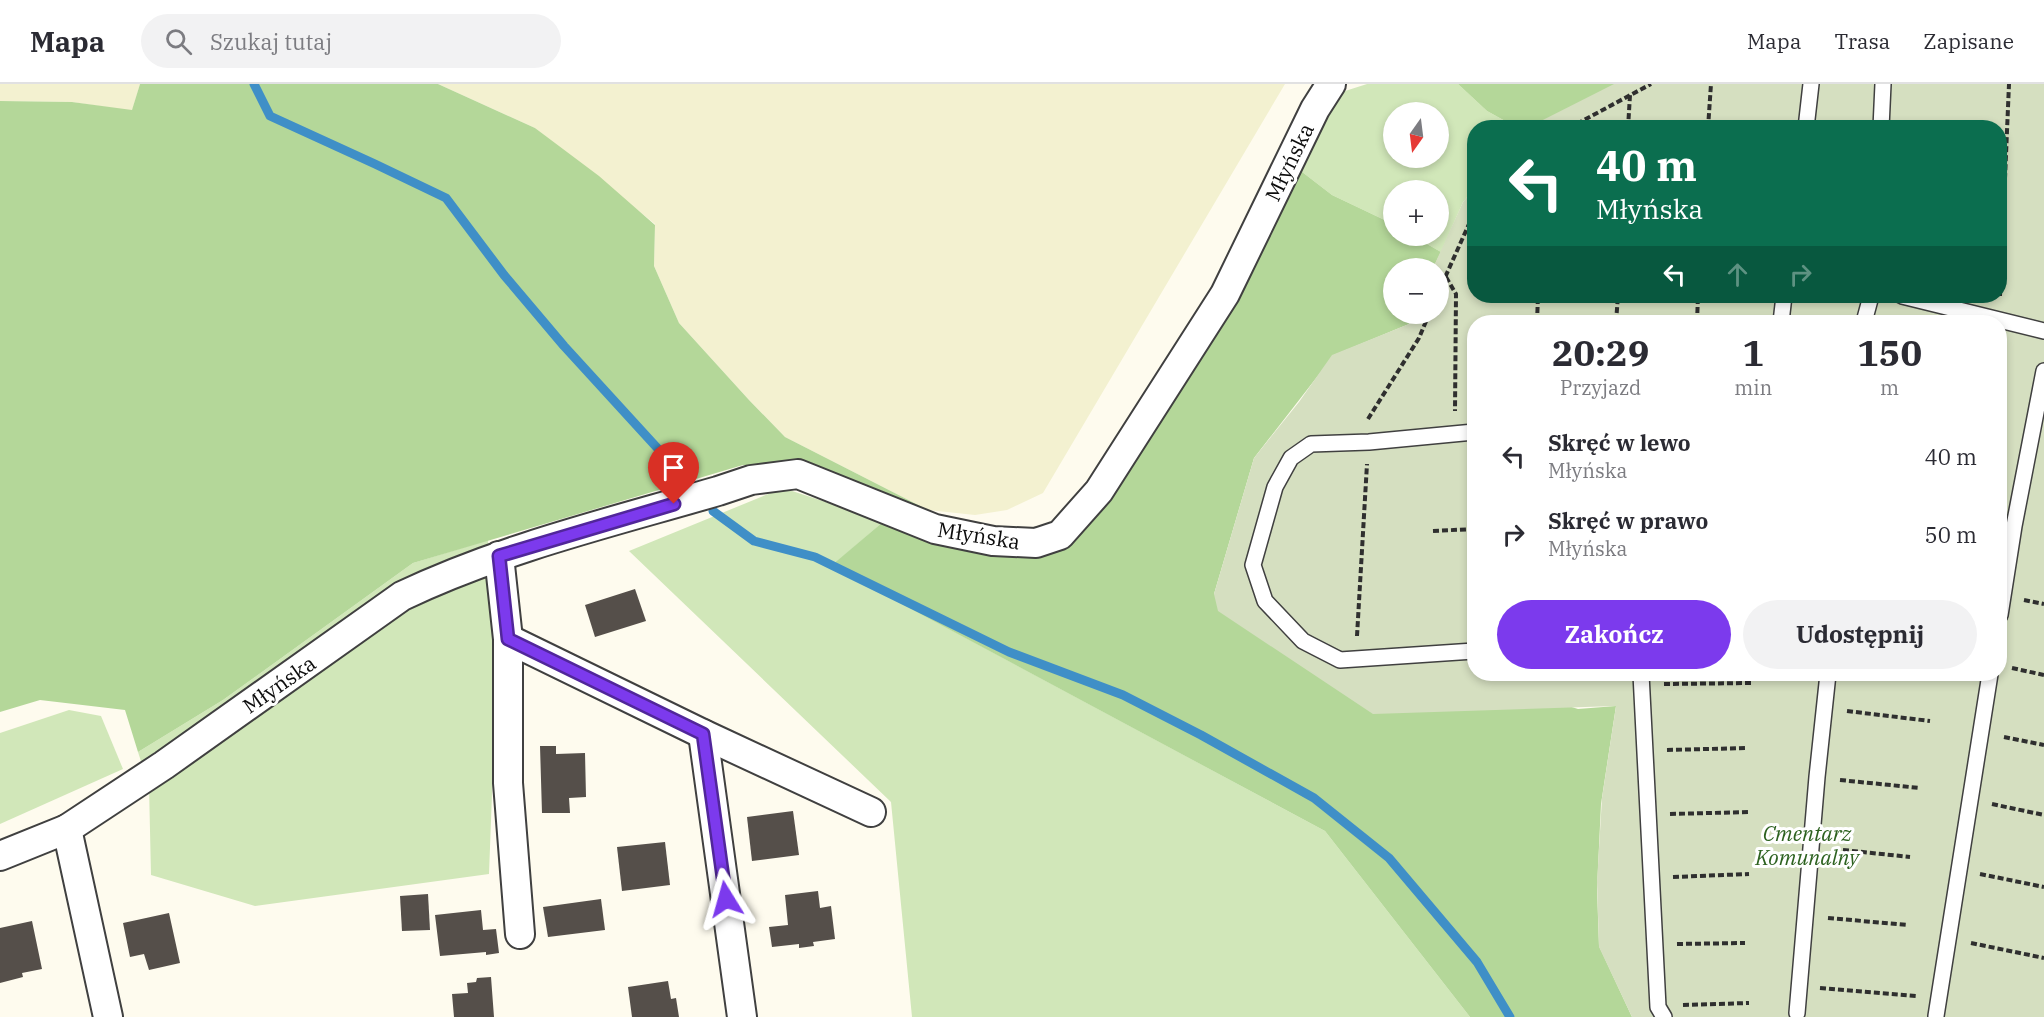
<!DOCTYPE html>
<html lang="pl">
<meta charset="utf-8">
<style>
body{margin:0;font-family:"IBM Plex Serif",serif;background:#f2f2f3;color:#2b2b33;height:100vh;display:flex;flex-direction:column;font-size:22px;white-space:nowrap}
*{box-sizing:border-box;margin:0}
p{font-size:20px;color:#7c7c81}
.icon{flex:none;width:33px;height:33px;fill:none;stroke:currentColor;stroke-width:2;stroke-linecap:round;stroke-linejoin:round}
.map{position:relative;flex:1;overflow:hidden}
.sheet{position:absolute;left:1467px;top:231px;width:540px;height:366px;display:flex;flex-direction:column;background:#fff;border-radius:24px;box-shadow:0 3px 9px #0003}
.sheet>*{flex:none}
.top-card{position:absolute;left:1467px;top:36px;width:540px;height:183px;border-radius:24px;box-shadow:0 3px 9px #0003;background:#0b6e4f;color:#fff;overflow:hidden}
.needle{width:39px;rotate:194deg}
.tools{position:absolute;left:1383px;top:18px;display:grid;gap:12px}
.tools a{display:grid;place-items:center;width:66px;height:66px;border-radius:50%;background:#fff;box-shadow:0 3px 9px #0003;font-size:30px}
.pin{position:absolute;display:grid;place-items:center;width:51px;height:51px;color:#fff;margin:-62px -26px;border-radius:50% 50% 50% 0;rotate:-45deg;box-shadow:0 0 6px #0007}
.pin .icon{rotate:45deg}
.me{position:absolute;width:66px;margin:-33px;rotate:352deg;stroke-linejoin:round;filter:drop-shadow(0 0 4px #0008)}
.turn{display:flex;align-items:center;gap:21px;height:126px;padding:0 30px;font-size:27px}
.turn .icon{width:78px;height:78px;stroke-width:2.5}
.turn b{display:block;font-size:42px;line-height:51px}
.lanes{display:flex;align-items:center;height:57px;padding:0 30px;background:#0003;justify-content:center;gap:30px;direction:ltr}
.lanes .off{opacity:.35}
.eta{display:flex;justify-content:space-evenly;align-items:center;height:102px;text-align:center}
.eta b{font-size:36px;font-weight:700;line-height:42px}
.button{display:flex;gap:12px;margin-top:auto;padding:12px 30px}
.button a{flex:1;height:69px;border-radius:36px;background:#7c3aed;color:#fff;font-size:24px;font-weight:700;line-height:69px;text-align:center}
.button a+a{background:#f2f2f3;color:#2b2b33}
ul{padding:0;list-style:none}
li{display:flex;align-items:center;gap:18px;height:78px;padding:0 30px}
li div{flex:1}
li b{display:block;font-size:22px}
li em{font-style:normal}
header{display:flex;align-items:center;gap:36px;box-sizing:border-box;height:84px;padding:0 30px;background:#fff;border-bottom:2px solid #e1e1e2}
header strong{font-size:28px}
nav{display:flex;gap:33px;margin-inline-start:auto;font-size:21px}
.search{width:420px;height:54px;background:#f2f2f3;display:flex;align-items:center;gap:15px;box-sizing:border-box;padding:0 21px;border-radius:33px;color:#7c7c81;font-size:22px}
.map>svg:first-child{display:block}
.farmland{fill:#f3f1d0}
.green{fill:#d1e7b9;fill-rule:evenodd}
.forest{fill:#b4d799}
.cemetery{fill:#d5dfc0;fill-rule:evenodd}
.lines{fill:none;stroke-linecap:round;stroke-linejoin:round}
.stream{stroke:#3f8fc7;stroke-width:9}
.building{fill:#554f4a}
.service-casing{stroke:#404040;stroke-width:18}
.minor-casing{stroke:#404040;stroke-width:32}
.path{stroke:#2f2f2f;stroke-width:4;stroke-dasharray:6 3;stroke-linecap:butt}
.service{stroke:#fff;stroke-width:15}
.minor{stroke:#fff;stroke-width:28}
.route-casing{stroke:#51269a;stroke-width:15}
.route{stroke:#7c3aed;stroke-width:10}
.labels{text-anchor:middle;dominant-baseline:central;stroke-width:6;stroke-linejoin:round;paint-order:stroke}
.street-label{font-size:21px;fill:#0d0d0d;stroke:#fff}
.park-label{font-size:21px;font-style:italic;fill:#2d6220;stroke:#fff}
</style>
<header>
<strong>Mapa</strong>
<div class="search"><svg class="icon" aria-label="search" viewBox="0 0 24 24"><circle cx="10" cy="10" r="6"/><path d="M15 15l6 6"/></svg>Szukaj tutaj</div>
<nav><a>Mapa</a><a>Trasa</a><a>Zapisane</a></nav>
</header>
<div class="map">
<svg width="2044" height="933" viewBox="0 0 2044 933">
<rect width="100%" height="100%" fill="#fefbee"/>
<g class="farmland">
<path d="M0,0H140L132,27L72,18L0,17Z"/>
<path d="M438,0H1285L1043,409L1007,426L975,431L928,426L785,353L749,316L679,239L654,182L655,140L535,44Z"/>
</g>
<g class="green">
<path d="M1367,0H1458L1487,27L1516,43L1474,44V105L1463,118L1441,168L1413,152H1438V106H1394L1393,140L1332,111L1297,84L1342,8ZM1394,28H1438V74H1394Z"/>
<path d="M783,404L884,437L832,482L1325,747L1470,933H912L891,718L629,467Z"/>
<path d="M488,456L497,577L489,790L255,822L151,791L149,702L138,668L223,616L413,479Z"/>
<path d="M69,626L101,632L123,685L0,740V649Z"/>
</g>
<g class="forest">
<path d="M140,0H438L535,44L599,92L655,141L654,182L679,239L749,316L785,353L928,426L783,384L743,381L413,479L223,616L138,668L125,626L40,616L0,628V17L72,18L132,26Z"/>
<path d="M1458,0H1617L1530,44L1516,43L1487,27Z"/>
<path d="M1297,84L1332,111L1393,140L1394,152H1413L1441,168L1433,184H1394V230H1414L1409,240L1334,271L1254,374L1214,510L1578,625L1616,622L1601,720L1597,805L1599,862L1632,933H1470L1325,747L831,482L884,437L1027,450L1059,435L1087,404Z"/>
</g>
<path class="cemetery" d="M1614,0H2044V933H1632L1599,863L1597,798L1602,714L1616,622L1373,630L1218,527L1214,510L1254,374L1299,318L1332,271L1409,240L1413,230H1438V184H1433L1463,118L1474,105V212H2000V44L1529,43ZM1474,238H2000V590H1474Z"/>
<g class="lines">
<g class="stream">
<path d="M254,0L270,32L375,80L446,114L504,191L564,262L692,402"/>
<path d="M713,427L754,457L815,473L1009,568L1123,611L1201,651L1314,714L1389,774L1477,878L1510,933"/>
</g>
</g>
<g class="building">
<path d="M635,505L646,537L595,553L585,521Z"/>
<path d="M540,662H556V670L585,669L586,713L569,714L570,729H542Z"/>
<path d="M793,727L799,771L752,777L747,733Z"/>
<path d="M665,758L670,801L622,807L617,763Z"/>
<path d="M818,807L820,824L831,822L835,855L813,858L814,862L799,864V860L772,863L769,843L788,841L785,811Z"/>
<path d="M428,810L430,846L402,847L400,812Z"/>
<path d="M601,815L605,846L548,853L543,823Z"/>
<path d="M481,826L483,846L496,845L499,869L486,871V868L440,872L435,831Z"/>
<path d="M169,829L180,879L149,886L144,870L130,873L123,839Z"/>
<path d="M32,837L42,885L22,889L23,893L0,899V844Z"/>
<path d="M491,893L494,933H454L452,910L468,909L467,899L476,898L477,894Z"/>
<path d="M668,897L671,915L676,914L679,933H632L628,903Z"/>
</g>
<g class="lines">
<defs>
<g id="service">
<path d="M1806,44L1811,0"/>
<path d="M1881,44L1883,0"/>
<path d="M1902,212L2044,247"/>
<path d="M1781,238L1784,212"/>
<path d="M1864,238L1871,212"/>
<path d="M1474,348L1369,358L1311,360L1291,374L1275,403L1253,481L1265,517L1303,557L1340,576L1474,567"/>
<path d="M2000,531L2014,442L2044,287"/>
<path d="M1641,590L1658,923L1664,933"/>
<path d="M1797,929L1817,693L1828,590"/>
<path d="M1936,932L1990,590"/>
</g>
<g id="minor">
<path d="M499,472L508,555V699L520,850"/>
<path d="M508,555L703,650L871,728"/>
<path d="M703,650L742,933"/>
<path d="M67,745L108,933"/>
<path d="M0,772L67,745L164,681L402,512C503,464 612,438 718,407L751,396L798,390L935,445L993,457L1036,459L1060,451L1099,407L1225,210L1315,25L1331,0"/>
</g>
</defs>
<use href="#service" class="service-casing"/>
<use href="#minor" class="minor-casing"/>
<g class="path">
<path d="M1569,44L1651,0"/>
<path d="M1628,44L1630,11"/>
<path d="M1708,44L1711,0"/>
<path d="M1446,193L1456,210L1455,327"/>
<path d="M1438,209L1474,129"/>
<path d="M2000,212L2009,0"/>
<path d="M1537,238L1538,212"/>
<path d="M1616,238L1618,212"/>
<path d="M1697,238L1698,212"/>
<path d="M1368,335L1419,254L1429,230"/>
<path d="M1433,447L1474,445"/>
<path d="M2024,516L2044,520"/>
<path d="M1357,552L1367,380"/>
<path d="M2012,584L2044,591"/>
<path d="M1664,600L1753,599"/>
<path d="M1847,627L1930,637"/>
<path d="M2004,653L2044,661"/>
<path d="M1667,666L1747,664"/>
<path d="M1840,696L1920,704"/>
<path d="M1992,720L2044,731"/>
<path d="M1670,730L1750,728"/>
<path d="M1834,765L1910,773"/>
<path d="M1980,790L2044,803"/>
<path d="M1673,793L1749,790"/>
<path d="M1828,834L1908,841"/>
<path d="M1971,859L2044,874"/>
<path d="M1677,860L1745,859"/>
<path d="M1820,904L1917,912"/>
<path d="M1683,921L1749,919"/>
</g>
<use href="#service" class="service"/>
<use href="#minor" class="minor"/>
</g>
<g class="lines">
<defs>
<path id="route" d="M674,420L499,472L508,555L703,650L726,815"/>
</defs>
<use href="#route" class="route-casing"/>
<use href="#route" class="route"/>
</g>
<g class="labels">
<g class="street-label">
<text transform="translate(1289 78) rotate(-64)">Młyńska</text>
<text transform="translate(979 451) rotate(9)">Młyńska</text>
<text transform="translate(279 600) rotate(-35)">Młyńska</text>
</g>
<g class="park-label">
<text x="1807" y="749">Cmentarz<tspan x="1807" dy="24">Komunalny</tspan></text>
</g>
</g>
</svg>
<div class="tools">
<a><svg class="needle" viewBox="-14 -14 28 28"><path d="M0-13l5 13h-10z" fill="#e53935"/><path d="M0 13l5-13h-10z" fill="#7c7c81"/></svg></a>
<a>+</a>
<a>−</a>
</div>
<div class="pin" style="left:674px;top:420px;background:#d93025"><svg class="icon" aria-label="arrive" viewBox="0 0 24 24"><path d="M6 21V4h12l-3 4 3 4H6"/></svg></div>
<svg class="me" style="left:726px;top:815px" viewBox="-20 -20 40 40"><path d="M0-17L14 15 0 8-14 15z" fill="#7c3aed" stroke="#fff" stroke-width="4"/></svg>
<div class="top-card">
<div class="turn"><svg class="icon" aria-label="left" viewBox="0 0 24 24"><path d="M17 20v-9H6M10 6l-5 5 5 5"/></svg><div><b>40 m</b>Młyńska</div></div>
<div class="lanes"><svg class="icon" aria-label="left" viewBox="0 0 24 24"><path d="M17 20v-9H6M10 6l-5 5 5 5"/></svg><svg class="icon off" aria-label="ahead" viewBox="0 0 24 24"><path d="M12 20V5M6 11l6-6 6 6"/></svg><svg class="icon off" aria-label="right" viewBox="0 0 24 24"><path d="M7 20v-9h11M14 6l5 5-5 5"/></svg></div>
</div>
<section class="sheet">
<div class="eta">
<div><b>20:29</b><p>Przyjazd</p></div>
<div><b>1</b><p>min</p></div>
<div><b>150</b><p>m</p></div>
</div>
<ul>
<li><svg class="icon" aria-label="left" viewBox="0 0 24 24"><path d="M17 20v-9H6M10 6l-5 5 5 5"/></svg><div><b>Skręć w lewo</b><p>Młyńska</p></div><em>40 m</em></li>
<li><svg class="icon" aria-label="right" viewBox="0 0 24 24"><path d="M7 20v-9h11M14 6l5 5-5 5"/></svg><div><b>Skręć w prawo</b><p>Młyńska</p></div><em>50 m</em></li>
</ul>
<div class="button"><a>Zakończ</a><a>Udostępnij</a></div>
</section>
</div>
